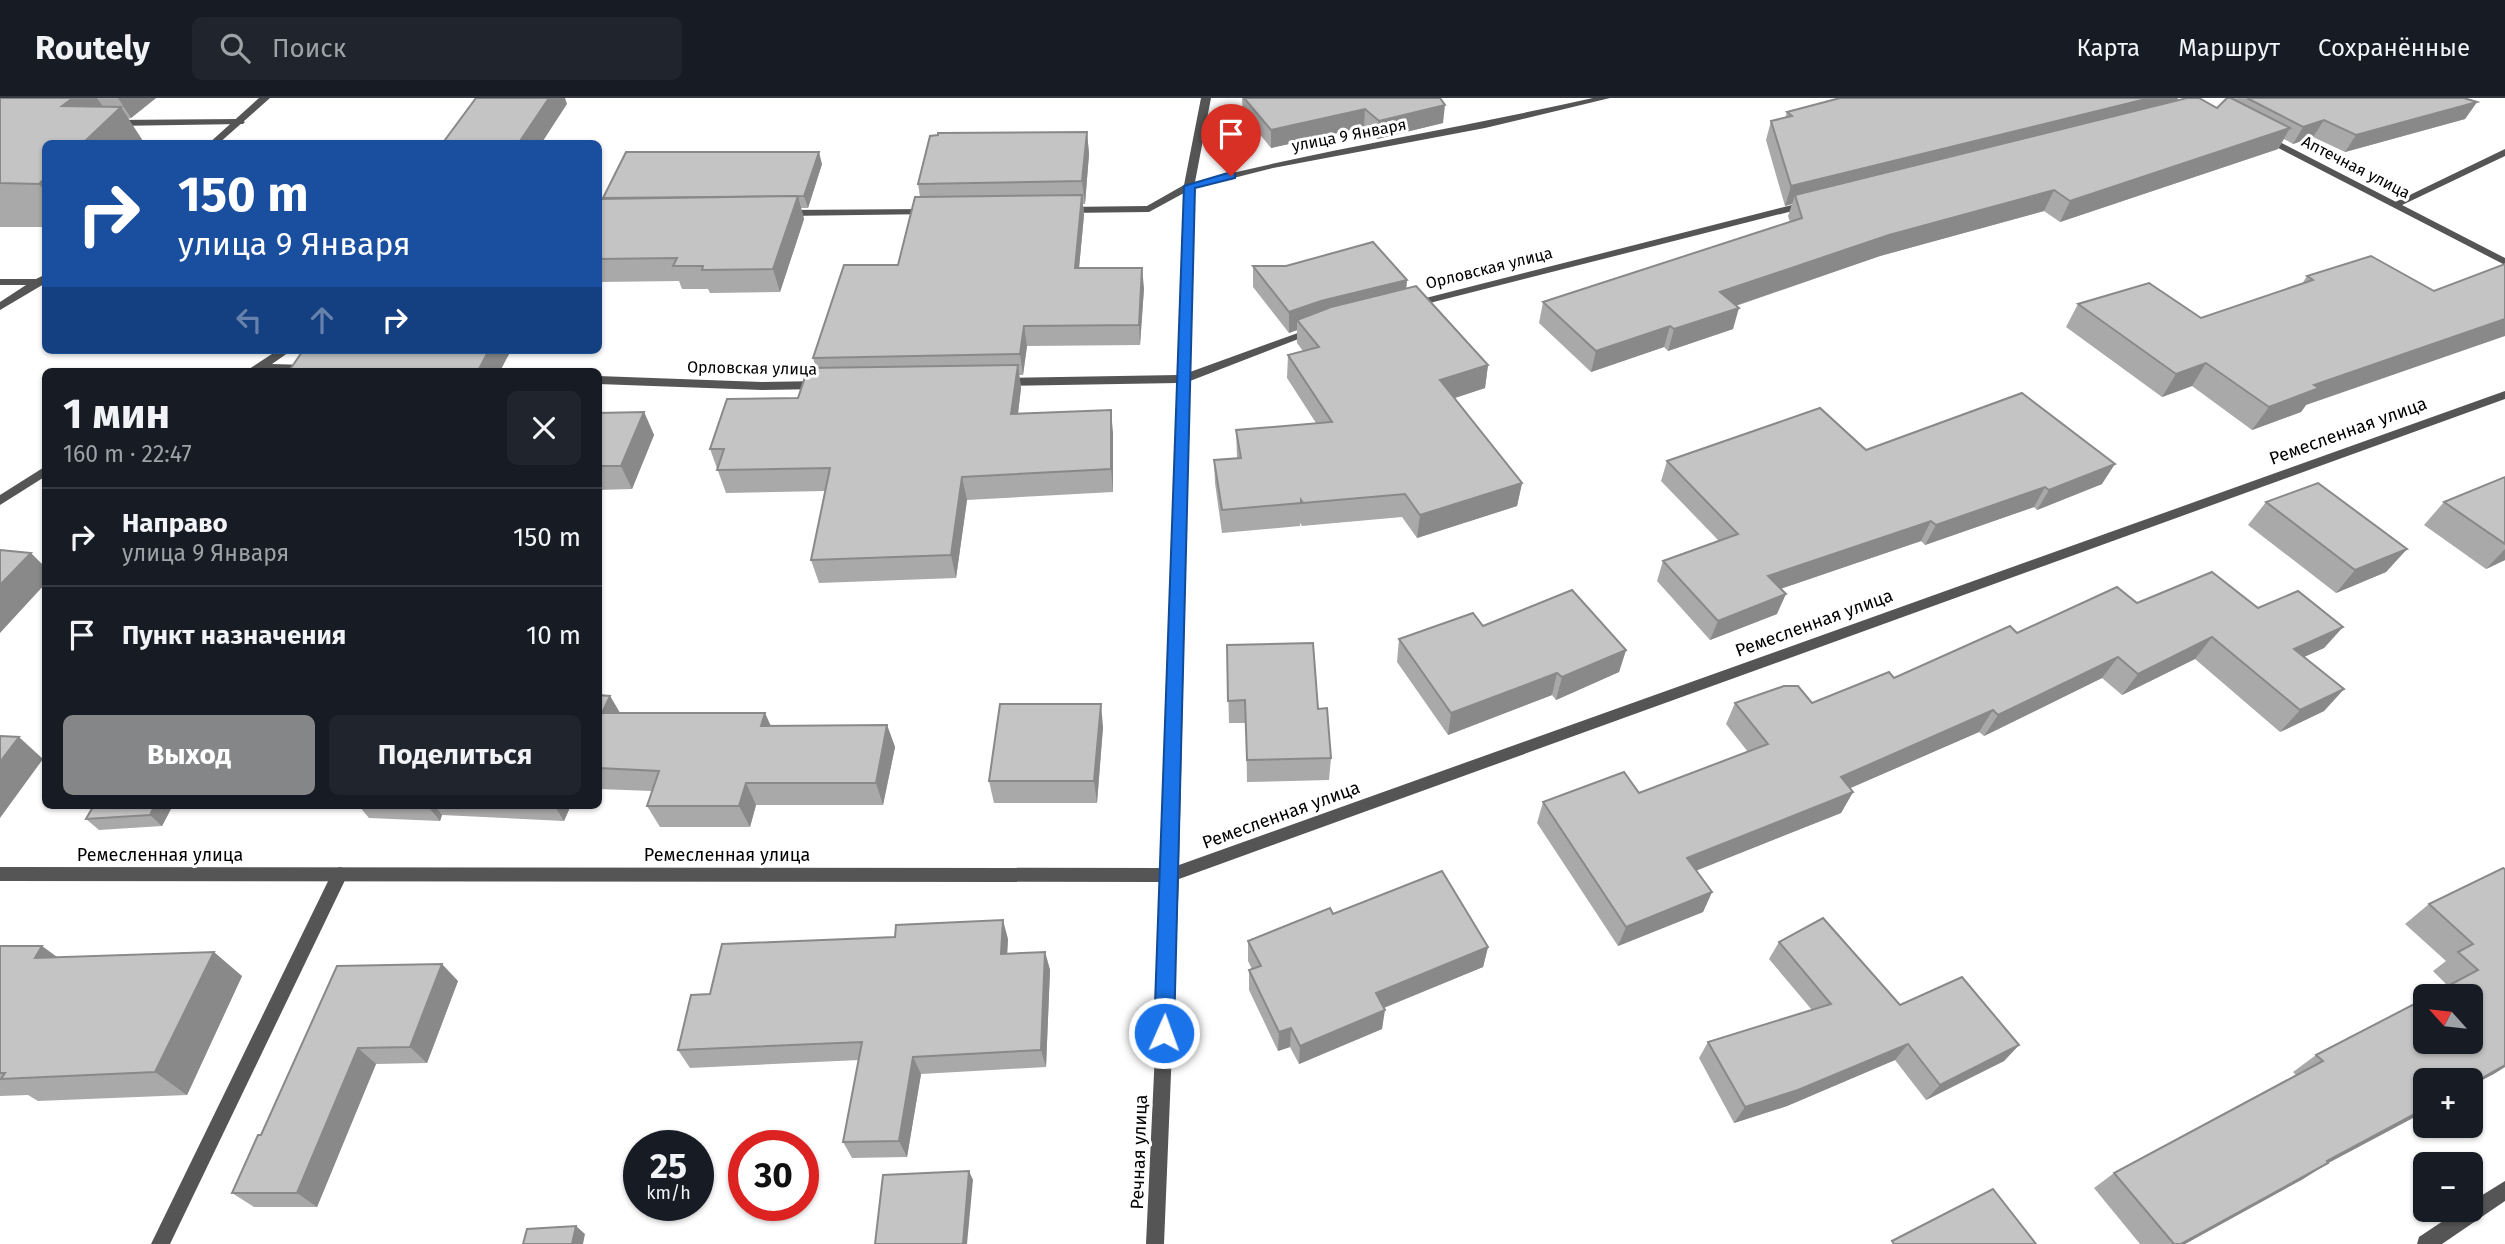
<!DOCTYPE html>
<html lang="ru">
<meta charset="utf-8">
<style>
body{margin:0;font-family:"Fira Sans",sans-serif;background:#20242c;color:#f1f3f6;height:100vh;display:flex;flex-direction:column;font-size:26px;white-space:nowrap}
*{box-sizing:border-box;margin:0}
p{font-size:23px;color:#9ea1a6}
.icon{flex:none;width:38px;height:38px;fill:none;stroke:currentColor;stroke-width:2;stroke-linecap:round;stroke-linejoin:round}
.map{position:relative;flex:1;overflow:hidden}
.details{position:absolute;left:42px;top:270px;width:560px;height:441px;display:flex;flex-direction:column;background:#171b24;border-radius:10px;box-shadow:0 2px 5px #0004}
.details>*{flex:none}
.top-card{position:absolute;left:42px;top:42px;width:560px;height:214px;border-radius:10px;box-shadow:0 2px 5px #0004;background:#1a4fa0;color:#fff;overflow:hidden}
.needle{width:46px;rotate:297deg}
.controls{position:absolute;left:2413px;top:886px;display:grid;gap:14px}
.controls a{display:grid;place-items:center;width:70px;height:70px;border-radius:10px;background:#171b24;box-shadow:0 2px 5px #0004;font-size:35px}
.speed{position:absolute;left:623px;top:1032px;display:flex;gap:14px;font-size:35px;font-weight:700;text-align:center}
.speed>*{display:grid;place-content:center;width:91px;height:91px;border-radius:50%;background:#171b24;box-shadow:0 2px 5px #0004;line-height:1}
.speed small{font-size:18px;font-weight:400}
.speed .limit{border:10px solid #d22;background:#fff;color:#111}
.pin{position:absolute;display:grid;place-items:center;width:60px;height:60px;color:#fff;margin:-72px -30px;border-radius:50% 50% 50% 0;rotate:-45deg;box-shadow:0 0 7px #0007}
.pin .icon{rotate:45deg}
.me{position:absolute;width:77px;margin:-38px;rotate:2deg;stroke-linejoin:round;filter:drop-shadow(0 0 5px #0008)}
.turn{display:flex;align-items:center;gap:24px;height:147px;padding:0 21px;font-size:32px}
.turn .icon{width:91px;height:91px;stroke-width:2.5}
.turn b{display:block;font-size:49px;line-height:60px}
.lanes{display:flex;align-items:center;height:66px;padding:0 21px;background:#0003;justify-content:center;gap:35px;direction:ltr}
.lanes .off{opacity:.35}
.round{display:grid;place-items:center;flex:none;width:74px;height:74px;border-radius:10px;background:#20242c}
.overview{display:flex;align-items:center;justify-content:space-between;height:119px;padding:0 21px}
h1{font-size:42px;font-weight:700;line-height:52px}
.action{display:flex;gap:14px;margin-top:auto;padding:14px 21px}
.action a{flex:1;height:80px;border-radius:10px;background:#858687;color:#fff;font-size:28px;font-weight:700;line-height:80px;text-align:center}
.action a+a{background:#20242c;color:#f1f3f6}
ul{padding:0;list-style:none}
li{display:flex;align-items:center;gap:21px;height:98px;padding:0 21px;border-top:2px solid #363941}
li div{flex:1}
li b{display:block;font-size:26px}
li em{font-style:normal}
header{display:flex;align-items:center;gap:42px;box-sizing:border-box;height:98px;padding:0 35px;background:#171b24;border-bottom:2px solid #363941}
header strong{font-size:33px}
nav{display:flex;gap:38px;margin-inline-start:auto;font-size:24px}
.search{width:490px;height:63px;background:#20242c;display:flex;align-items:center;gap:18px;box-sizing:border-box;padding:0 24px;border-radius:10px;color:#9ea1a6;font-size:26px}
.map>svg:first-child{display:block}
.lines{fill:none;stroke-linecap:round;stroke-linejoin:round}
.service{fill:#555;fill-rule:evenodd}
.minor{fill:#555;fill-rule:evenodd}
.wall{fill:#a9a9a9}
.shaded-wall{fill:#898989}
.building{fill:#c4c4c4;stroke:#898989;stroke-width:2}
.route{fill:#1a73e8;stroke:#114b97;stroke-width:2}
.labels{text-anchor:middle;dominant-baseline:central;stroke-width:6;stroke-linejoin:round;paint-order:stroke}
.far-street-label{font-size:16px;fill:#000;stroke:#fff}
.street-label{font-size:18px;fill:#000;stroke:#fff}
</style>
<header>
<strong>Routely</strong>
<div class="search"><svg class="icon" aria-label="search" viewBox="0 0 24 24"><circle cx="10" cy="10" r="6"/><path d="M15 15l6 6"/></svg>Поиск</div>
<nav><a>Карта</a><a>Маршрут</a><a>Сохранённые</a></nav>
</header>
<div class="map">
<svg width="2505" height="1146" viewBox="0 0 2505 1146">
<rect width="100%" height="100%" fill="#fff"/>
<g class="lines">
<g class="service">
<path d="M240,21L245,24L243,26L113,28L108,25L113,22Z"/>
<path d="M2505,51V58L2398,109L2389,107Z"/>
<path d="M340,769L346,771L348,776L170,1146H151L334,771Z"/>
</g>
<g class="minor">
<path d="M259,0H270L218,46H208Z"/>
<path d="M1201,0H1211L1195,84C1326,51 1460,30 1593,0H1610L1485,30L1273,70L1194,90L1190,274L1309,231L1313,230L1319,233L1190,283L1179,767L2505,293V301L1179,781L1164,1146H1146L1163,784L0,783V769L1163,770L1178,285L1002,288L996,284L1002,280L1178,277L1184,95L1149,114L1065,115L1060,112L1065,109L1147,108L1184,87Z"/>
<path d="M2264,36L2505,160V167L2261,41L2259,39Z"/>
<path d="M1808,103L1813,106L1812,108L1410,210L1405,207L1406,205Z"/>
<path d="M930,111L934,112V116L785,118L780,115L785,112Z"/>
<path d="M46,176L44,186L0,212V204L26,187H0V181H36Z"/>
<path d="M278,252H292L272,266L308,267L314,271L312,273H246Z"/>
<path d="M598,278L762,284L821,283L827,287L821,291L762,292L598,286Z"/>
<path d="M46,368V378L0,407V397Z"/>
<path d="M2505,1083V1103L2442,1146H2417L2419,1139L2461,1111H2471V1104Z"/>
</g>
</g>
<g class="wall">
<path d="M0,0H156L131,20L46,46V129H0Z"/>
<path d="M1242,0H1440L1443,25L1377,41L1364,29L1271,50L1243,16Z"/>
<path d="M1840,0H2178L2176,3L2217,10L2227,0H2464L2477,4L2465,21L2345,54L2313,39L2293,46L2284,41L2278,51L2060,124L2044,113L1880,158L1736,208L1733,231L1668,253L1664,249L1591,274L1539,225L1543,204L1790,124L1788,118L1792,106L1785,108L1766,42L1771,23L1785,20L1787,14Z"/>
<path d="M1087,34L1089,56L1085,106H1083L1084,117L1079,170L1144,190L1140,247L1027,248L1023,277H1019L1021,290L1018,316L1113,335V394L967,402L956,480L819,485L811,462L825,393L726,395L710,351L798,300L816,270L813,260L898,167L920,99L918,86Z"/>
<path d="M822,66L808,110H801L804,121L780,194L710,195L708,191H682L679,183L598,184V101Z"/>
<path d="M2371,158L2306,307L2301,314L2252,332L2192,288L2162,299L2066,229L2078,206L2201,220L2302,186L2307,178Z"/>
<path d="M1253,168L1407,182L1406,191L1488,267L1485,290L1454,300L1522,385L1517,408L1417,440L1402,419L1302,428L1300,425V428L1222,435L1215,385L1214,362L1237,360L1236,332L1316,325L1287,280L1288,257L1303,253L1297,245V232L1289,235L1253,189Z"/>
<path d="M314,252H511L500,273L315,254Z"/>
<path d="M644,314L654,337L632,391L598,392V315Z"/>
<path d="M1866,352L2102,386L2037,412L2034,409L1925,447L1921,443L1780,491L1777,516L1710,542L1657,483L1663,463L1719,443L1661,383L1667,363Z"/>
<path d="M2505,379V462L2486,471L2424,427L2444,404Z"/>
<path d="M2266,404L2407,451L2386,474L2336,495L2248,427Z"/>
<path d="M2137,505L2258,510L2343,529L2324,550L2304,559L2344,591L2324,613L2280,634L2195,561L2122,597L2102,580L1984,638L1979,634L1850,690L1853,694L1841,715L1696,772L1712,794L1703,814L1618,848L1537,725L1543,704L1639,695L1748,654L1726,626L1735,605H1812L1894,580L2017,535Z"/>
<path d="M1483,528L1626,552L1619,574L1556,602L1552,597L1448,637L1397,564L1399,541Z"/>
<path d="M1227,547L1318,611L1331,660L1329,682L1247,684L1246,625H1229Z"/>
<path d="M598,597L610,598L620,615L770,628L887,627L895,649L883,707H756L750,729H660L647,708L652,693L598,691Z"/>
<path d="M1103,629L1097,705H994L989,683Z"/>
<path d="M173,707L162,728L99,732L86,721Z"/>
<path d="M358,707H571L564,723L442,717L440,723L369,720Z"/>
<path d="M2505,771V969L2492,977L2426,982V1013L2328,1065L2303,1081L2185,1146H2140L2094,1090L2114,1075L2296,977L2293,974L2316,957L2448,888L2433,873L2446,863L2405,826L2429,806Z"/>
<path d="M1333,816L1488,849L1483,869L1384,910L1382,931L1299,966L1290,949L1278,953L1249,892V872L1252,871L1248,863V843Z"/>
<path d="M1008,841L1007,856L1045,854L1050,872L1046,969L921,976L907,1059L852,1060L843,1044L859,962L690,970L678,952L710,896Z"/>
<path d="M1779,844L1900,907L2019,947L2004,963L1926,1002L1895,962L1787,1008L1734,1025L1699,960L1708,944L1812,912L1769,861Z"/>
<path d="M0,848L57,859L242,878L187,997L38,1003L28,997L0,998Z"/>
<path d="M337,868L458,883L427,965L376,966L317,1109H254L232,1095L261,1037Z"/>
</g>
<g class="shaded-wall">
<path d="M73,0H97L110,19L121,9L145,46H82L62,8Z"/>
<path d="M118,0H156L131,20Z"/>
<path d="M549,0H565L567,6L541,46H518Z"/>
<path d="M2150,0H2178L2172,11L1795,97L1792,106L1785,108L1791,88Z"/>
<path d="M2477,4L2465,21L2345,54L2356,37Z"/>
<path d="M1445,7L1443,25L1377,41L1379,23Z"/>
<path d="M1365,11L1364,29L1271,50V32Z"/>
<path d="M2324,22L2313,39L2293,46L2303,29Z"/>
<path d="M2290,30L2278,51L2060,124L2070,103Z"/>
<path d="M1087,34L1089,56L1085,106L1082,83Z"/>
<path d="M819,54L822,66L808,110L804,98Z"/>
<path d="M46,79V95L39,86Z"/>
<path d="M2054,92L2044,113L1880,158L1714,215L1720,194L1889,137Z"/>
<path d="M1082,97L1084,117L1077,191L1075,170Z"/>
<path d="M798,98L804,121L780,194L773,171Z"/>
<path d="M1142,170L1144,190L1140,247L1139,227Z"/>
<path d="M1407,182L1405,202L1297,222V232L1289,235V214L1321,203Z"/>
<path d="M1739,210L1733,231L1668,253L1674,231Z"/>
<path d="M2505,221V238L2306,307L2301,314L2252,332L2269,309L2314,287Z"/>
<path d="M1024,228L1027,248L1023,277L1020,256Z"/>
<path d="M1670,228L1664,249L1591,274L1596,253Z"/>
<path d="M489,252H511L500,273H478Z"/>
<path d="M2206,265L2192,288L2162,299L2176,276Z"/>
<path d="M1018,267L1021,290L1015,340L1011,316Z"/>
<path d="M1488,267L1485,290L1437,306L1440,282Z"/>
<path d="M1111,312L1113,335V394L1111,371Z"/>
<path d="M644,314L654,337L632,391L621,368Z"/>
<path d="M2115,366L2102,386L2037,412L2049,392Z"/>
<path d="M962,379L967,402L956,480L951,457Z"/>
<path d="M1522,385L1517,408L1417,440L1420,417Z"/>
<path d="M2045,389L2034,409L1925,447L1936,427Z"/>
<path d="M1931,423L1921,443L1760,498L1768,478Z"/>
<path d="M2407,451L2386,474L2336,495L2355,472Z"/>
<path d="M2505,451V462L2486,471Z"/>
<path d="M31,455L46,470V485L0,535V487Z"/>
<path d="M1786,496L1777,516L1710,542L1718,523Z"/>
<path d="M2343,529L2324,550L2275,572L2294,551Z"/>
<path d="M2212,539L2195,561L2122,597L2138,576Z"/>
<path d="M1626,552L1619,574L1556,602L1562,579Z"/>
<path d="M2118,559L2102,580L1984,638L1998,617Z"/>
<path d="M1557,575L1552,597L1448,637L1451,615Z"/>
<path d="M2344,591L2324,613L2280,634L2300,612Z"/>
<path d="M610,598L623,620L602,615Z"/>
<path d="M1101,606L1103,629L1097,705L1094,683Z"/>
<path d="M1993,612L1979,634L1830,699L1841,679Z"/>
<path d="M765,615L775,637L761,628Z"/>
<path d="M887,627L895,649L883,707L876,685Z"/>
<path d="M19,639L43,661L0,720V664Z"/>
<path d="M746,685L756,707L750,729L739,708Z"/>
<path d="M1853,694L1841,715L1678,780L1687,760Z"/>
<path d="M155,707H173L162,728L150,717Z"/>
<path d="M427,707H434L442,717L440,723Z"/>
<path d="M554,707H571L564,723Z"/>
<path d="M1712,794L1703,814L1618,848L1626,829Z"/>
<path d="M1003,822L1008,841L1006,875L1001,856Z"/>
<path d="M42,848L75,872L35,860Z"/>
<path d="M1488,849L1483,869L1373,914L1376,895Z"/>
<path d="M214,854L242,878L187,997L155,974Z"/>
<path d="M1045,854L1050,872L1046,969L1041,952Z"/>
<path d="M442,866L458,883L427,965L410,949Z"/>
<path d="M1385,912L1382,931L1299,966L1300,948Z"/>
<path d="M1291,930L1290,949L1278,953L1279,934Z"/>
<path d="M1908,946L1895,962L1787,1008L1734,1025L1745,1009Z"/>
<path d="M2019,947L2004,963L1926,1002L1940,987Z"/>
<path d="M358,950L376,966L317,1109L297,1095Z"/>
<path d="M913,959L921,976L907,1059L899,1043Z"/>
<path d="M2505,967V969L2492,977L2471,988V986Z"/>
<path d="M2426,1010V1013L2302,1079L2327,1063Z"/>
<path d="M2328,1065L2303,1081L2185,1146H2181Z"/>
<path d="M969,1073L973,1082L967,1146H963Z"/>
<path d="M576,1128L585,1136L583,1146H572Z"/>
</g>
<g class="building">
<path d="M0,0H73L62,8L121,9L82,46H46V79L39,86L0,85Z"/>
<path d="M476,0H549L518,46H442Z"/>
<path d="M1244,0H1440L1445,7L1379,23L1365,11L1271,32Z"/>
<path d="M1840,0H2150L1791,88L1771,23L1792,18L1787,14Z"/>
<path d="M2187,0H2199L2217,10L2227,0H2231L2290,30L2070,103L2054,92L1889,137L1720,194L1739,210L1674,231L1670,228L1596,253L1543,204L1802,120L1795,97Z"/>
<path d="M2247,0H2464L2477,4L2356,37L2324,22L2303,29Z"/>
<path d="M1087,34L1082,83L918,86L930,38L938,37V35Z"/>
<path d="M626,54H819L804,98L603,100Z"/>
<path d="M1082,97L1075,170H1142L1139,227L1024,228L1020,256L813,260L844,167H898L915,99Z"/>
<path d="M798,98L773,171L702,172L703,168H673L677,160L598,161V101Z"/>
<path d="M1373,144L1407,182L1321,203L1289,214L1253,168H1286Z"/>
<path d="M2371,158L2434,193L2505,166V221L2314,287L2319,290L2269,309L2206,265L2176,276L2078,206L2149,185L2201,220L2313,182L2307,178Z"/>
<path d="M1416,188L1488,267L1440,282L1522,385L1420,417L1405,396L1303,405L1301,402V405L1222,412L1214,362L1241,360L1236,332L1332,324L1288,257L1319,249L1297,222L1331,209Z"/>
<path d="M355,252H489L478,273H289L302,254L355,253Z"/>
<path d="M1018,267L1011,316L1111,312V371L962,379L951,457L811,462L830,370L717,372L724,351H710L727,301L798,300L808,270Z"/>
<path d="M2022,295L2115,366L2049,392L2045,389L1936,427L1931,423L1768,478L1786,496L1718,523L1663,463L1738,436L1667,363L1820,310L1866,352Z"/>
<path d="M644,314L621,368H598V315Z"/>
<path d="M2505,379V446L2444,404Z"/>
<path d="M2318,385L2407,451L2355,472L2266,404Z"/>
<path d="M0,452L31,455L0,487Z"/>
<path d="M2212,474L2258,510L2298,493L2343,529L2294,551L2344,591L2300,612L2212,539L2138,576L2118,559L1998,617L1993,612L1841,679L1853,694L1687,760L1712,794L1626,829L1543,704L1624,674L1639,695L1768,646L1735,605L1784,588H1798L1812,605L1889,574L1894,580L2010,528L2017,535L2117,489L2137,505Z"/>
<path d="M1572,492L1626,552L1562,579L1557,575L1451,615L1399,541L1473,515L1483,528Z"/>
<path d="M1313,545L1318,611L1327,610L1331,660L1247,662L1245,602L1228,603L1227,547Z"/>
<path d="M598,597L610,598L602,615H765L761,628L887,627L876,685H746L739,708H647L659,673L598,670Z"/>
<path d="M1000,606H1101L1094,683H989Z"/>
<path d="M0,638L19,639L0,664Z"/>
<path d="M94,707H155L150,717L86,721Z"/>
<path d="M2503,770L2505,771V967L2471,986V982H2426V1010L2327,1063L2328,1065L2181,1146H2174L2114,1075L2323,963L2316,957L2426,900V943H2471V898H2429L2478,872L2458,854L2473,846L2429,806Z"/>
<path d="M1442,773L1488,849L1376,895L1385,912L1300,948L1291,930L1279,934L1249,872L1261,868L1248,843L1330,810L1333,816Z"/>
<path d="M1823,820L1900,907L1962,879L2019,947L1940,987L1908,946L1798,992L1745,1009L1708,944L1831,906L1779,844Z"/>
<path d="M1003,822L1001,856L1045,854L1041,952L913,959L899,1043L843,1044L862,944L678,952L691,897L710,896L722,846L895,839L896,827Z"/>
<path d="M0,848H42L35,860L214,854L155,974L1,981L5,975H0Z"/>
<path d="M442,866L410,949L358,950L297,1095H232L258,1037H261L337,868Z"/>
<path d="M969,1073L963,1146H875L883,1077Z"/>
<path d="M1993,1091L2036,1146H1894L1892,1143Z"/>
<path d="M576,1128L572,1146H523L527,1131Z"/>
</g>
<path class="route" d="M1231,74L1235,75V80L1195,90L1174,935L1171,941L1164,944L1157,941L1154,935L1184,88Z"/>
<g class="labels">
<g class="far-street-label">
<text transform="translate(1349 37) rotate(-11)">улица 9 Января</text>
<text transform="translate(2356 69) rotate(27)">Аптечная улица</text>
<text transform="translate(1489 170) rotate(-14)">Орловская улица</text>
<text transform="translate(752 270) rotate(1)">Орловская улица</text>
</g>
<g class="street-label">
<text transform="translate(2348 333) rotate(-20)">Ремесленная улица</text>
<text transform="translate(1814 525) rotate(-20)">Ремесленная улица</text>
<text transform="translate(1281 717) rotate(-20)">Ремесленная улица</text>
<text x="160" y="757">Ремесленная улица</text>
<text x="727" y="757">Ремесленная улица</text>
<text transform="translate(1139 1054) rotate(-88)">Речная улица</text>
</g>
</g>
</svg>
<div class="controls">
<a><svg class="needle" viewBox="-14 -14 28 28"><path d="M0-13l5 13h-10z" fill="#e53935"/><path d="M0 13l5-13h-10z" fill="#9ea1a6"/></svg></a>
<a>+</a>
<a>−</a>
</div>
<div class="speed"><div>25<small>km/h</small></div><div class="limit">30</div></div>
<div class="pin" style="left:1231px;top:78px;background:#d93025"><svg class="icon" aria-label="arrive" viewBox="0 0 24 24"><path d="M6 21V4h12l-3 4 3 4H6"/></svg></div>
<svg class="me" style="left:1164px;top:935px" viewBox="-20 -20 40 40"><circle r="17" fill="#1a73e8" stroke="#fff" stroke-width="3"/><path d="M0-11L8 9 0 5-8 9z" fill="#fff"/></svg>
<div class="top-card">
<div class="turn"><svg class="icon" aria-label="right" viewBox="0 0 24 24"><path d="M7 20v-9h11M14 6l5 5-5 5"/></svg><div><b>150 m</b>улица 9 Января</div></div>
<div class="lanes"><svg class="icon off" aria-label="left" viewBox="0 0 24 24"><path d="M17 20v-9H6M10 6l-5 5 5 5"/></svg><svg class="icon off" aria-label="ahead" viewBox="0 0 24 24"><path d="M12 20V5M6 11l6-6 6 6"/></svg><svg class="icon" aria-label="right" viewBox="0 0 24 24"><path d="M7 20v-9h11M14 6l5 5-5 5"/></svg></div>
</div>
<section class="details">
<div class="overview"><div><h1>1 мин</h1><p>160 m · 22:47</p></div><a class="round"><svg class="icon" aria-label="close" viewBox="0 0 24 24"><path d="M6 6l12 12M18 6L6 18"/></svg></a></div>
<ul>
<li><svg class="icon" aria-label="right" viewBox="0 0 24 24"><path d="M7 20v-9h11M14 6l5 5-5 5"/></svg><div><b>Направо</b><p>улица 9 Января</p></div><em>150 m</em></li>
<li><svg class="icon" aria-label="arrive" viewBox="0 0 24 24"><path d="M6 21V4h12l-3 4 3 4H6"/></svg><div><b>Пункт назначения</b></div><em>10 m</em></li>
</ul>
<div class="action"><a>Выход</a><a>Поделиться</a></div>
</section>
</div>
